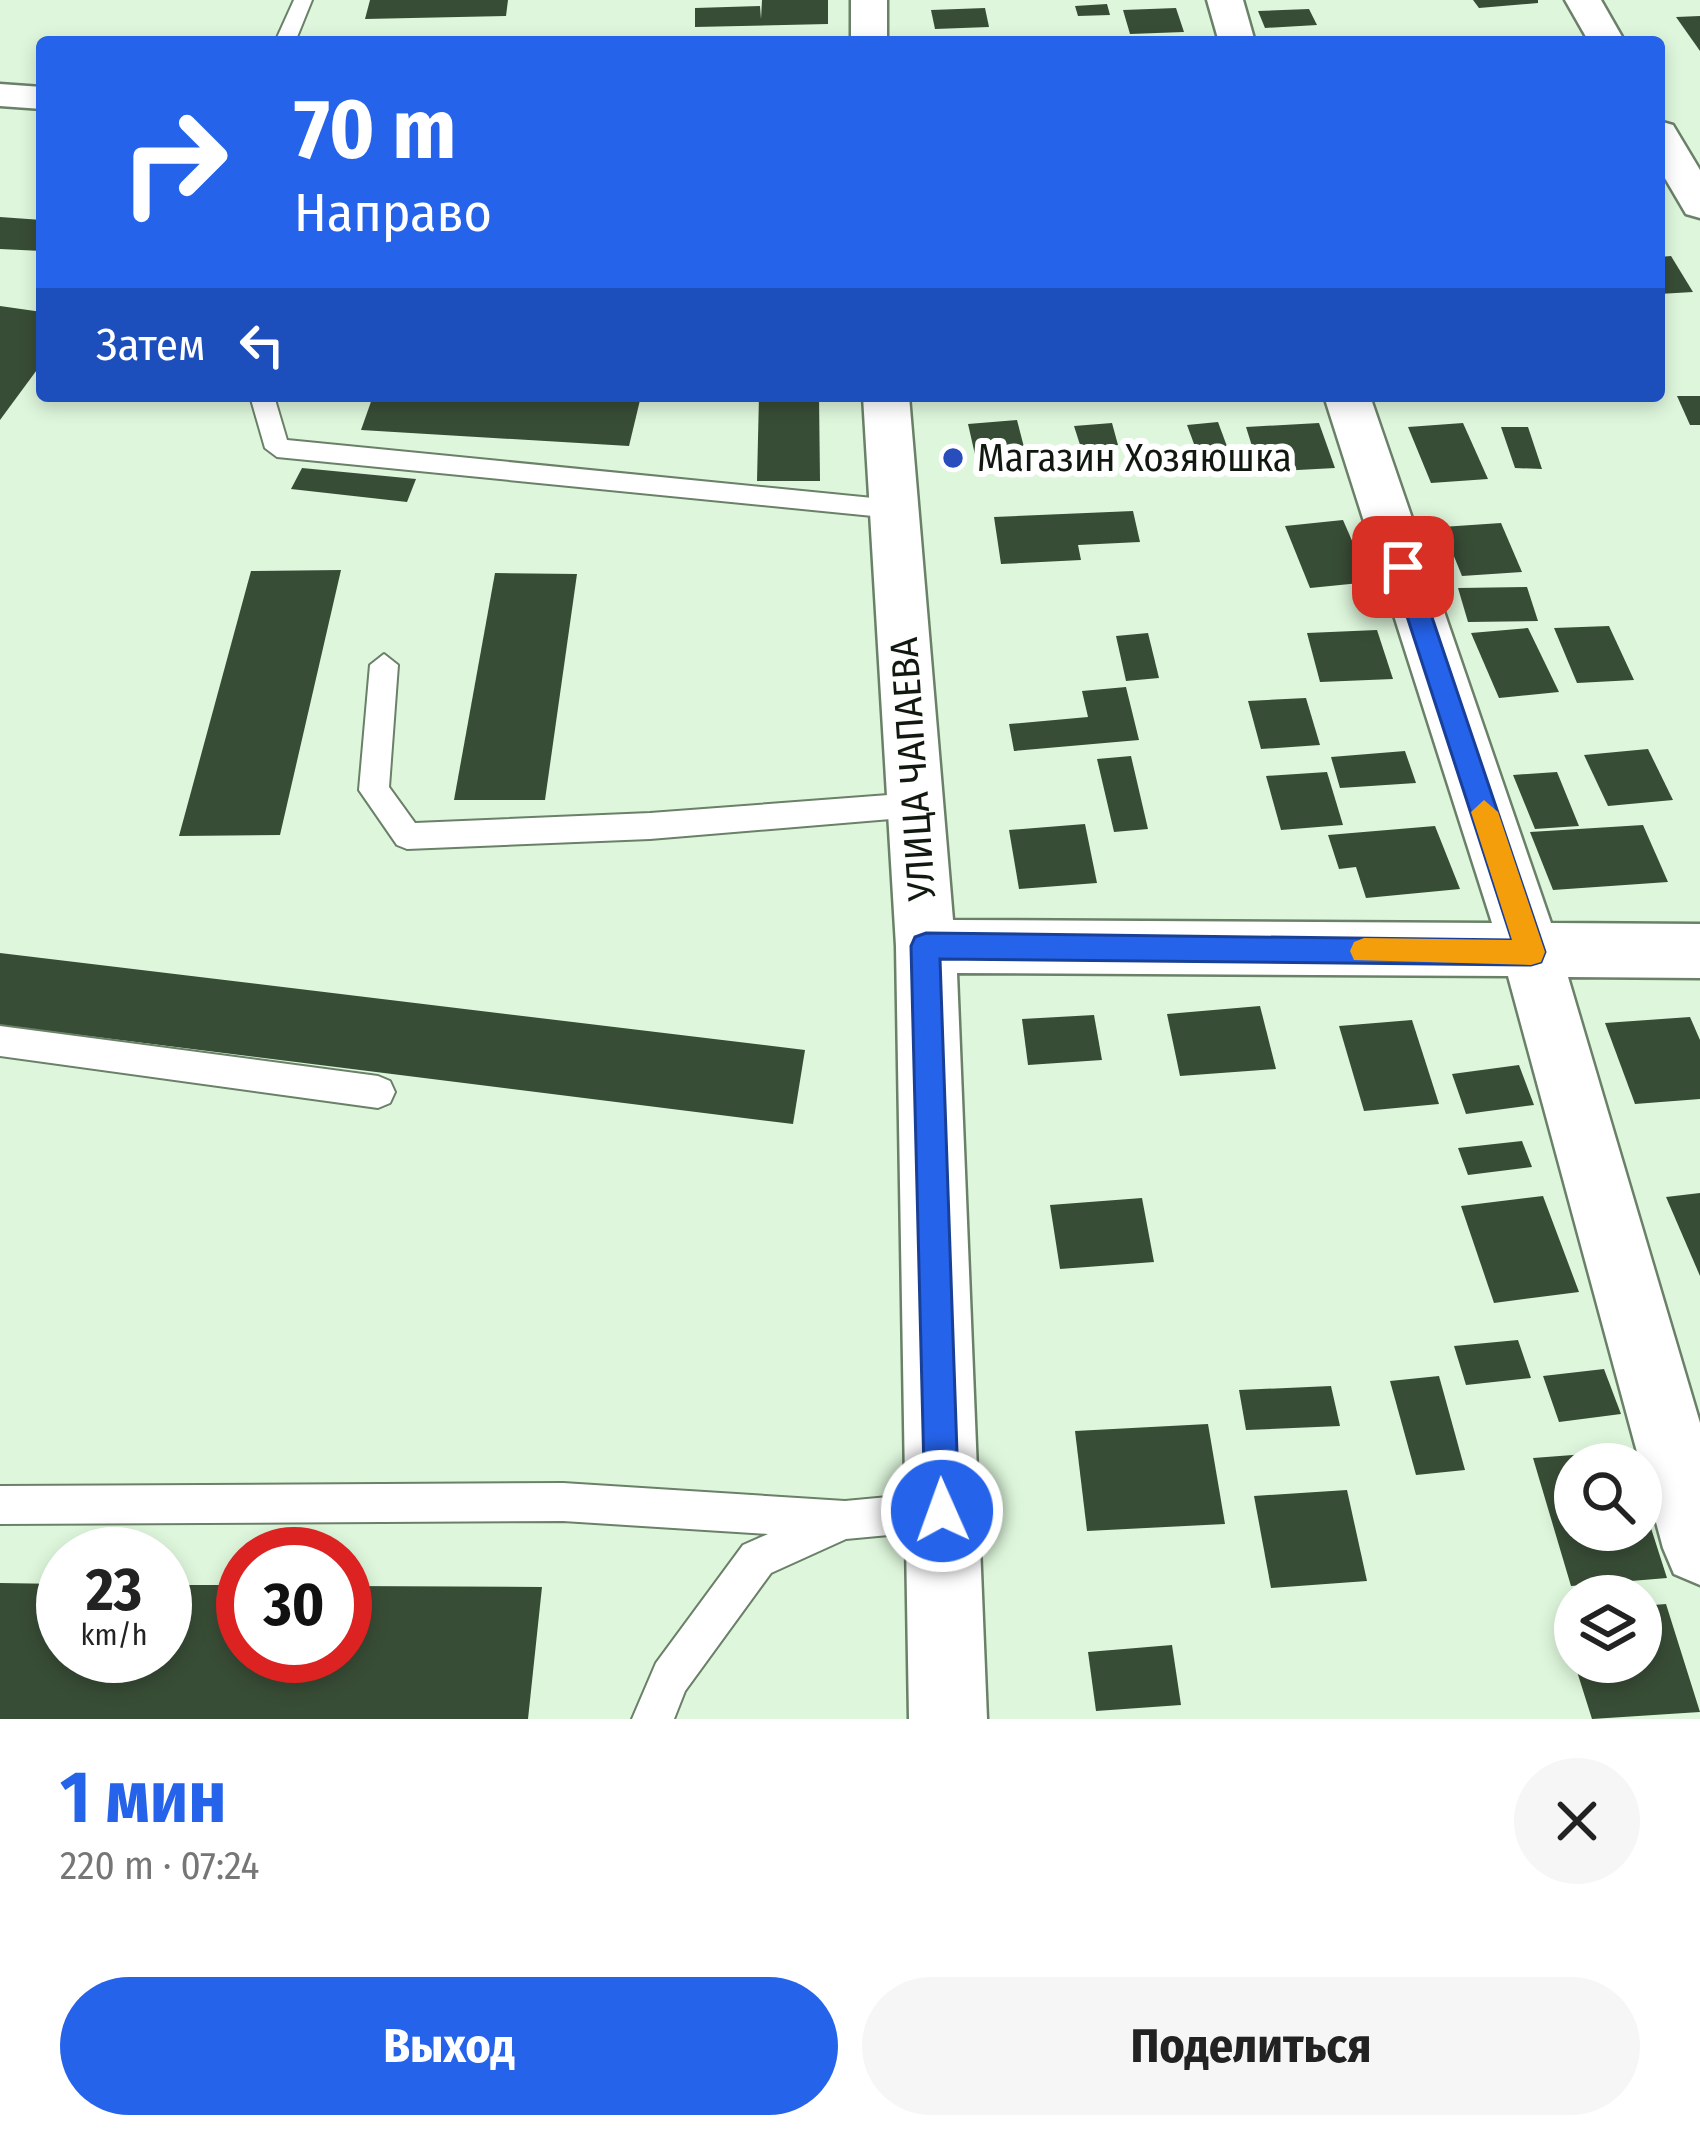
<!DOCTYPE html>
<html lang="ru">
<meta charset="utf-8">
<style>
body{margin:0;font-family:"Fira Sans Condensed",sans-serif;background:#f6f6f6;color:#222;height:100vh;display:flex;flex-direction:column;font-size:45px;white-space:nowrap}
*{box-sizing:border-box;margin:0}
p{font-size:39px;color:#767676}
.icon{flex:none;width:66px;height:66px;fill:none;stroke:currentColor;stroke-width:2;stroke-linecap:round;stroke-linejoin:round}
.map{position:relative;height:1719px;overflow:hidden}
.sheet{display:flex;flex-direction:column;background:#fff;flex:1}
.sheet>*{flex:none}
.guide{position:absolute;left:36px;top:36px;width:1629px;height:366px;border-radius:12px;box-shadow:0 6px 18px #0003;background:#2563eb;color:#fff;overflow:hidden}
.buttons{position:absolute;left:1554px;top:1443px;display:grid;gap:24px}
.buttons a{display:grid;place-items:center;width:108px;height:108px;border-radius:50%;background:#fff;box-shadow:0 6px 18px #0003;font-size:60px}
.speed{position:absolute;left:36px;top:1527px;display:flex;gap:24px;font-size:60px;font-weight:700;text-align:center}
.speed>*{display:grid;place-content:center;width:156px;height:156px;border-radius:50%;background:#fff;box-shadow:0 6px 18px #0003;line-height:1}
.speed small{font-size:30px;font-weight:400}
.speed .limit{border:18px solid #d22;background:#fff;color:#111}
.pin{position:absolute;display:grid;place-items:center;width:102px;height:102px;color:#fff;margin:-51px;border-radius:24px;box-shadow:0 6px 18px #0006}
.me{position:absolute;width:132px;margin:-66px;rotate:358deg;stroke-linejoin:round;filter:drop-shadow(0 0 9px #0008)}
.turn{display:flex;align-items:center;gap:42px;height:252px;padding:0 60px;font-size:54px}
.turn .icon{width:156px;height:156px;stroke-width:2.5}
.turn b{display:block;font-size:84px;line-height:102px}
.then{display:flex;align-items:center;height:114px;padding:0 60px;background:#0003;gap:24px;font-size:45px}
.round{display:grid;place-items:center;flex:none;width:126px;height:126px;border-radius:63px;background:#f6f6f6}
.headline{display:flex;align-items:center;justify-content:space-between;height:204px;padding:0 60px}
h1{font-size:72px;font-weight:700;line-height:90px;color:#2563eb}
.primary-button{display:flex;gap:24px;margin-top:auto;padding:24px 60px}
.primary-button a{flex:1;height:138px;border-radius:72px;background:#2563eb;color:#fff;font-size:48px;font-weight:700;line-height:138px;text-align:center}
.primary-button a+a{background:#f6f6f6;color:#222}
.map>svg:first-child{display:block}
.building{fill:#384d36}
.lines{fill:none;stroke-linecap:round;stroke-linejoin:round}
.service-casing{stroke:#6a8068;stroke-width:4}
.minor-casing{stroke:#6a8068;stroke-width:5}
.service{fill:#fff;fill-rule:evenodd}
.minor{fill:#fff;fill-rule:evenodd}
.route{fill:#2563eb;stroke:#184099;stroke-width:3}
.slow{fill:#f59e0b}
.poi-dot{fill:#284dbc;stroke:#fff;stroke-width:4.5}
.labels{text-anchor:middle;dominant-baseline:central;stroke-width:12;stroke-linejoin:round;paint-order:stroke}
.poi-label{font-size:39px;fill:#10180f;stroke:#fff;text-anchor:start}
.street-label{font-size:39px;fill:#10180f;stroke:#fff}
</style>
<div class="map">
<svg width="1700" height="1719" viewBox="0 0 1700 1719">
<rect width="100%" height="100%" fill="#def7dc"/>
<g class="building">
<path d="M370,0H508L506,16L365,19Z"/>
<path d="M762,0H828V24L695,27V8L760,6L761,19Z"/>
<path d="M1473,0H1538V3L1479,8Z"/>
<path d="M1107,4L1110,15L1078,16L1075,6Z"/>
<path d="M985,8L989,27L935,29L931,10Z"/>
<path d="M1176,8L1184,32L1130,34L1123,10Z"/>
<path d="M1309,9L1317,25L1265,28L1258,11Z"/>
<path d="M1700,16V51L1676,17Z"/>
<path d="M0,217L42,220V251L0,249Z"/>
<path d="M1671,256L1693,292L1659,294V257Z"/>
<path d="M0,306L42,312V363L0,420Z"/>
<path d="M373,396H641L629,446L361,430Z"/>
<path d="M759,396H819L820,481H757Z"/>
<path d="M1677,396H1700V425H1690Z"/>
<path d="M1017,420L1026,455L976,459L968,424Z"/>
<path d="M1218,422L1232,460L1201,463L1187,425Z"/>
<path d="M1112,423L1118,445L1081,448L1074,426Z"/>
<path d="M1319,423L1335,468L1260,472L1246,427Z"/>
<path d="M1463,423L1488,479L1431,483L1408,427Z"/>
<path d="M1501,427H1528L1542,469L1515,468Z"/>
<path d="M302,468L416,479L407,502L291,489Z"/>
<path d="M1133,511L1140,542L1078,545L1081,560L1001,564L994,517Z"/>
<path d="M1343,520L1370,582L1310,588L1285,526Z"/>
<path d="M1501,523L1522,572L1462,576L1442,527Z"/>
<path d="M341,570L280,835L179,836L251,571Z"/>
<path d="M495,573L577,574L545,800H454Z"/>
<path d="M1527,587L1538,621L1468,622L1458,588Z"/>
<path d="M1609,626L1634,680L1577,683L1554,628Z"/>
<path d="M1528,628L1559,692L1499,698L1471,633Z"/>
<path d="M1377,630L1393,679L1320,682L1307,633Z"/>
<path d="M1148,633L1159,678L1126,681L1116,636Z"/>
<path d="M1126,687L1139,740L1014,751L1009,724L1088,717L1082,691Z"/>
<path d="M1306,698L1320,745L1261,749L1248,701Z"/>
<path d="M1648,749L1673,800L1608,806L1584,755Z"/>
<path d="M1405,751L1416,783L1340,788L1331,757Z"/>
<path d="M1131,756L1148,829L1114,832L1097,759Z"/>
<path d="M1327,772L1343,825L1281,830L1266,776Z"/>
<path d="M1557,772L1579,826L1535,829L1513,775Z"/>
<path d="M1085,824L1097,883L1019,889L1009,830Z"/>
<path d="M1643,825L1668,882L1553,890L1530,832Z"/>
<path d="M1435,826L1460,889L1366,898L1356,867L1339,869L1328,835Z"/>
<path d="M0,953L805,1050L793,1124L0,1025Z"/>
<path d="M1260,1006L1276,1069L1180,1076L1167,1014Z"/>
<path d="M1094,1015L1102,1060L1028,1065L1022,1019Z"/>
<path d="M1690,1017L1700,1040V1099L1635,1104L1605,1023Z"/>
<path d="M1412,1020L1439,1104L1364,1111L1339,1026Z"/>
<path d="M1519,1065L1534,1105L1466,1114L1452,1074Z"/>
<path d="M1522,1141L1532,1167L1468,1175L1458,1148Z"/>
<path d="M1700,1193V1276L1666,1197Z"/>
<path d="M1543,1196L1579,1292L1494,1303L1461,1206Z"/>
<path d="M1142,1198L1154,1262L1060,1269L1050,1205Z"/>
<path d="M1518,1340L1531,1378L1466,1385L1454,1346Z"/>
<path d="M1604,1369L1621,1414L1559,1422L1543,1376Z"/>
<path d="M1439,1376L1465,1470L1416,1475L1390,1381Z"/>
<path d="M1331,1386L1340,1426L1246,1430L1239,1390Z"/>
<path d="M1208,1424L1225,1524L1087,1531L1075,1431Z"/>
<path d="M1626,1451L1630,1464H1575V1530H1641L1642,1500L1667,1578L1571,1586L1533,1458Z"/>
<path d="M1347,1490L1367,1581L1271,1588L1254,1496Z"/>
<path d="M0,1583L63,1584V1656H165V1585H243V1656H345V1586L542,1587L528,1719H0Z"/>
<path d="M1666,1604L1700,1712L1592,1719L1574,1662H1641V1606Z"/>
<path d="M1575,1612V1660H1574L1560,1613Z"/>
<path d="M1172,1645L1181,1705L1096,1711L1088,1652Z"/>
</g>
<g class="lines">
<defs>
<g id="service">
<path d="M294,0H312L295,42H275Z"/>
<path d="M250,396H274L287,440L893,500L906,509L893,518L277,457L265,448Z"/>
<path d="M384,654L398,665L389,787L415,823L650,813L915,793L925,796L930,805L925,814L915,817L650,839L407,849L397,845L359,790L370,665Z"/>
<path d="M0,1026L378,1076L390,1081L395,1092L390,1103L378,1108L0,1056Z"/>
<path d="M563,1483L845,1501L942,1492L956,1497L961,1511L956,1525L942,1530L846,1539L771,1573L685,1691L674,1719H632L656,1663L743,1545L768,1534L563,1521L0,1524V1486Z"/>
</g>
<g id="minor">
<rect x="851" y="0" width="36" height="42"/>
<path d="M1207,0H1243L1255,42H1219Z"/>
<path d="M1565,0H1601L1625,42H1589Z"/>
<path d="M0,84L42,87V109L0,106Z"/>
<path d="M1659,121L1673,125L1700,170V218L1686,214L1659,168Z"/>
<path d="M863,396H909L953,920L1492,923L1324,396H1370L1551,923L1700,924V978L1568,977L1700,1423V1585L1674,1574L1663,1548L1508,976L957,973L987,1719H909L896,946Z"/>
</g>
</defs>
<use href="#service" class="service-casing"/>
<use href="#minor" class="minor-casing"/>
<use href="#service" class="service"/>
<use href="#minor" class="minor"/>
</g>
<path class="route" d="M1403,558L1415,567L1545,952L1541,962L1531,965L940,959L959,1511L954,1523L942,1529L930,1523L925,1511L911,946L915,937L926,933L1512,940L1391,567Z"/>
<path class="slow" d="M1484,800L1498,812L1545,952L1541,962L1531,965L1354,960L1350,951L1354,942L1364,938L1512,940L1471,812Z"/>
<circle class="poi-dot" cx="953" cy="458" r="12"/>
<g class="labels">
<g class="poi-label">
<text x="977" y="458">Магазин Хозяюшка</text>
</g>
<g class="street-label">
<text transform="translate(913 769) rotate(-94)">УЛИЦА ЧАПАЕВА</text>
</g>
</g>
</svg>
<div class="buttons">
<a><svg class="icon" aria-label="search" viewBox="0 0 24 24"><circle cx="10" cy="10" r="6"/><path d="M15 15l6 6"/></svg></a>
<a><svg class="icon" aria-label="layers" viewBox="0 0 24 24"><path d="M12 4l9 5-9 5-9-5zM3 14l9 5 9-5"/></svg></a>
</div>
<div class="speed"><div>23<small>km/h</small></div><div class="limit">30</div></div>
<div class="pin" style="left:1403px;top:567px;background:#d93025"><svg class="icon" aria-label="arrive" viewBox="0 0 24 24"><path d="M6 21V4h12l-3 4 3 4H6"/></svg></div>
<svg class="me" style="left:942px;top:1511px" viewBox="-20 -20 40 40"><circle r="17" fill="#2563eb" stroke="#fff" stroke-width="3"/><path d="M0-11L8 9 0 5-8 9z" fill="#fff"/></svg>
<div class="guide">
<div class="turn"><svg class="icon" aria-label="right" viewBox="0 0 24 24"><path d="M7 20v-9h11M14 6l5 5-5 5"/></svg><div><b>70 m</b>Направо</div></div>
<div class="then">Затем<svg class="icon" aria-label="left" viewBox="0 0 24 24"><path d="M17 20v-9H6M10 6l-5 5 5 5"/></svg></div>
</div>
</div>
<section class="sheet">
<div class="headline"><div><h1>1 мин</h1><p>220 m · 07:24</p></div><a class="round"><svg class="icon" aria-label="close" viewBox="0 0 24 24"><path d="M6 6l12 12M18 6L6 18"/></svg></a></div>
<div class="primary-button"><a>Выход</a><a>Поделиться</a></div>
</section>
